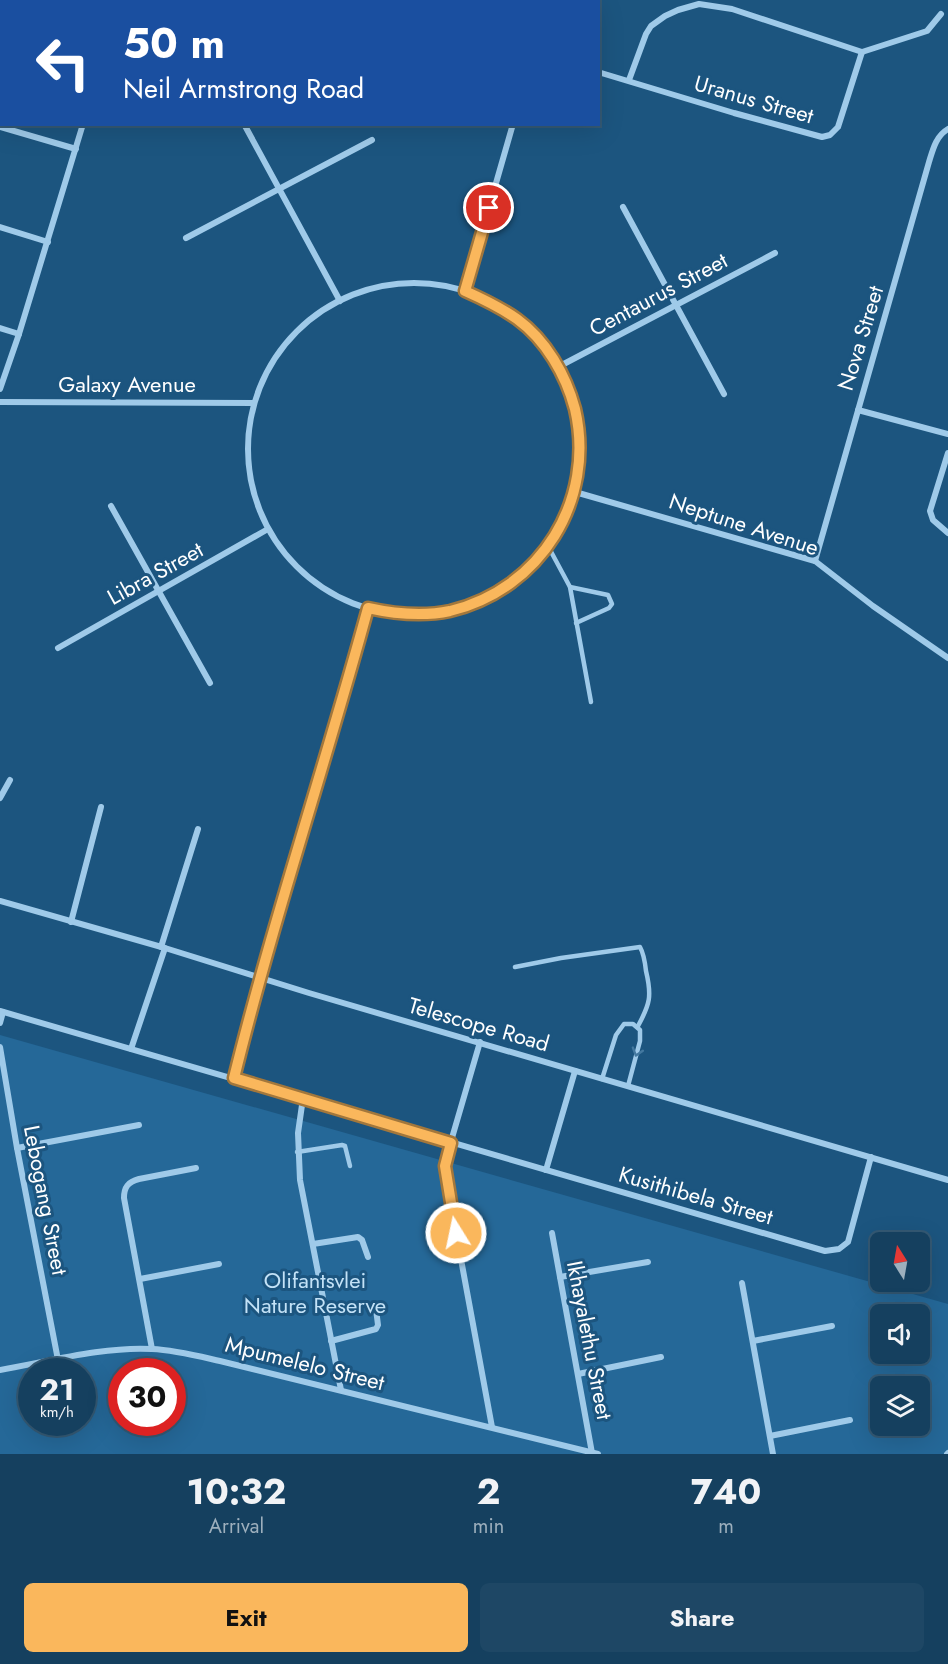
<!DOCTYPE html>
<style>
body{margin:0;font-family:Jost,sans-serif;background:#1e4765;color:#f1f3f6;height:100vh;display:flex;flex-direction:column;font-size:22px;white-space:nowrap}
*{box-sizing:border-box;margin:0}
p{font-size:20px;color:#9dafbd}
.icon{flex:none;width:33px;height:33px;fill:none;stroke:currentColor;stroke-width:2;stroke-linecap:round;stroke-linejoin:round}
.map{position:relative;height:1454px;overflow:hidden}
.drawer{display:flex;flex-direction:column;background:#15405f;flex:1}
.drawer>*{flex:none}
.banner{position:absolute;left:0px;top:0px;width:600px;height:126px;box-shadow:0 6px 24px #0002,0 0 0 2px #345974;background:#1a4fa0;color:#fff;overflow:hidden}
.needle{width:39px;rotate:349deg}
.controls{position:absolute;left:870px;top:1232px;display:grid;gap:12px}
.controls a{display:grid;place-items:center;width:60px;height:60px;border-radius:9px;background:#15405f;box-shadow:0 6px 24px #0002,0 0 0 2px #345974;font-size:30px}
.speed{position:absolute;left:18px;top:1358px;display:flex;gap:12px;font-size:30px;font-weight:700;text-align:center}
.speed>*{display:grid;place-content:center;width:78px;height:78px;border-radius:50%;background:#15405f;box-shadow:0 6px 24px #0002,0 0 0 2px #345974;line-height:1}
.speed small{font-size:15px;font-weight:400}
.speed .limit{border:9px solid #d22;background:#fff;color:#111}
.pin{position:absolute;display:grid;place-items:center;width:51px;height:51px;color:#fff;margin:-26px;border:3px solid #fff;border-radius:50%;box-shadow:0 2px 6px #0007}
.me{position:absolute;width:66px;margin:-33px;rotate:350deg;stroke-linejoin:round;filter:drop-shadow(0 0 4px #0008)}
.turn{display:flex;align-items:center;gap:21px;height:126px;padding:0 24px;font-size:27px}
.turn .icon{width:78px;height:78px;stroke-width:2.5}
.turn b{display:block;font-size:42px;line-height:51px}
.eta{display:flex;justify-content:space-evenly;align-items:center;height:102px;text-align:center}
.eta b{font-size:36px;font-weight:700;line-height:42px}
.button{display:flex;gap:12px;margin-top:auto;padding:12px 24px}
.button a{flex:1;height:69px;border-radius:9px;background:#fab75c;color:#111;font-size:24px;font-weight:700;line-height:69px;text-align:center}
.button a+a{background:#1e4765;color:#f1f3f6}
.map>svg:first-child{display:block}
.green{fill:#256898;fill-rule:evenodd}
.lines{fill:none;stroke-linecap:round;stroke-linejoin:round}
.service{stroke:#9fcae9;stroke-width:4.5}
.minor{stroke:#9fcae9;stroke-width:6}
.oneway{stroke:#43789f}
.route-casing{stroke:#a2773c;stroke-width:15}
.route{stroke:#fab75c;stroke-width:10}
.labels{text-anchor:middle;dominant-baseline:central;stroke-width:6;stroke-linejoin:round;paint-order:stroke}
.street-label{font-size:22px;fill:#fff;stroke:#1c557f}
.park-label{font-size:22px;fill:#c3e2f7;stroke:#1c557f}
</style>
<div class="map">
<svg width="948" height="1454" viewBox="0 0 948 1454">
<rect width="100%" height="100%" fill="#1c557f"/>
<path class="green" d="M0,1035L948,1304V1454H0ZM880,1314H920V1353H880ZM32,1371H82V1422H32ZM122,1371H172V1422H122ZM880,1386H920V1425H880Z"/>
<g class="lines">
<g class="service">
<path d="M548,546L570,587L591,702"/>
<path d="M570,587L608,595L612,604L609,608L576,623"/>
<path d="M515,967L561,958L640,947C644,954 645,962 646,971C652,996 650,1004 638,1026"/>
<path d="M602,1079L616,1035L624,1024H633L640,1030V1041L628,1086"/>
<path d="M297,1152L342,1145L345,1146L350,1166"/>
</g>
<g class="minor">
<path d="M352,0L357,2"/>
<path d="M120,2L121,0"/>
<path d="M441,2L442,0"/>
<path d="M547,2V0"/>
<path d="M0,26H2"/>
<path d="M862,52L927,31L941,14"/>
<path d="M598,72L734,113L822,137L830,135L838,127L862,52"/>
<path d="M629,80L646,34L651,26L665,16L678,10L699,4L732,9L862,52"/>
<path d="M244,124L340,301"/>
<path d="M0,127L76,149"/>
<path d="M623,207L724,394"/>
<path d="M0,227L48,242"/>
<path d="M186,238L372,140"/>
<circle cx="414" cy="449" r="166"/>
<path d="M465,291L513,124"/>
<path d="M0,328L19,334"/>
<path d="M558,367L775,253"/>
<path d="M0,389L19,334L83,124"/>
<path d="M0,402L254,403"/>
<path d="M858,410L948,434"/>
<path d="M948,453L930,511L933,520L948,533"/>
<path d="M575,492L815,561L873,606L948,658"/>
<path d="M111,506L210,683"/>
<path d="M815,561L929,162C933,149 936,136 948,129"/>
<path d="M58,648L268,529"/>
<path d="M0,798L10,780"/>
<path d="M0,901L165,948L309,993L948,1180"/>
<path d="M71,922L101,807"/>
<path d="M161,947L198,829"/>
<path d="M0,1011L825,1251L839,1249L848,1242L871,1157"/>
<path d="M0,1023L3,1012"/>
<path d="M480,1042L447,1155L445,1166L448,1189L492,1427"/>
<path d="M0,1047L17,1148L58,1360"/>
<path d="M131,1049L165,948"/>
<path d="M234,1078L259,977L344,698L368,608"/>
<path d="M303,1098L298,1133L300,1180L341,1390"/>
<path d="M17,1148L139,1125"/>
<path d="M546,1170L575,1071"/>
<path d="M552,1233L592,1453"/>
<path d="M313,1244L358,1237L362,1240L368,1257"/>
<path d="M560,1277L648,1262"/>
<path d="M140,1279L219,1264"/>
<path d="M742,1283L773,1454"/>
<path d="M331,1341L376,1329L378,1325L376,1309"/>
<path d="M753,1341L832,1326"/>
<path d="M152,1349L124,1198C124,1187 128,1182 139,1179L196,1168"/>
<path d="M0,1370C46,1362 106,1346 152,1349C175,1350 198,1356 220,1361L598,1454"/>
<path d="M578,1374L661,1357"/>
<path d="M770,1436L850,1420"/>
<path d="M947,1454L948,1453"/>
</g>
</g>
<defs><path id="oneway-chevron" d="M-2-3.5L2.5 0L-2 3.5" fill="none" stroke-width="1.6" stroke-linecap="round" stroke-linejoin="round" transform="scale(1.5)"/></defs>
<use class="oneway" href="#oneway-chevron" transform="translate(637 1052) rotate(107)"/>
<g class="lines">
<defs>
<path id="route" d="M456,1233L445,1166L451,1143L234,1078C273,920 325,766 368,608C395,614 422,617 450,611C541,589 596,500 575,409C566,375 546,340 517,319C500,307 483,299 465,291L489,208"/>
</defs>
<use href="#route" class="route-casing"/>
<use href="#route" class="route"/>
</g>
<g class="labels">
<g class="street-label">
<text transform="translate(754 99) rotate(16)">Uranus Street</text>
<text transform="translate(658 294) rotate(-28)">Centaurus Street</text>
<text transform="translate(860 338) rotate(-73)">Nova Street</text>
<text x="127" y="384">Galaxy Avenue</text>
<text transform="translate(744 524) rotate(18)">Neptune Avenue</text>
<text transform="translate(155 573) rotate(-29)">Libra Street</text>
<text transform="translate(479 1024) rotate(16)">Telescope Road</text>
<text transform="translate(696 1195) rotate(16)">Kusithibela Street</text>
<text transform="translate(46 1200) rotate(79)">Lebogang Street</text>
<text transform="translate(590 1340) rotate(79)">Ikhayalethu Street</text>
<text transform="translate(305 1363) rotate(14)">Mpumelelo Street</text>
</g>
<g class="park-label">
<text x="315" y="1280">Olifantsvlei<tspan x="315" dy="25">Nature Reserve</tspan></text>
</g>
</g>
</svg>
<div class="controls">
<a><svg class="needle" viewBox="-14 -14 28 28"><path d="M0-13l5 13h-10z" fill="#e53935"/><path d="M0 13l5-13h-10z" fill="#9dafbd"/></svg></a>
<a><svg class="icon" aria-label="sound" viewBox="0 0 24 24"><path d="M4 9h4l5-4v14l-5-4H4zM17 9q2 3 0 6"/></svg></a>
<a><svg class="icon" aria-label="layers" viewBox="0 0 24 24"><path d="M12 4l9 5-9 5-9-5zM3 14l9 5 9-5"/></svg></a>
</div>
<div class="speed"><div>21<small>km/h</small></div><div class="limit">30</div></div>
<div class="pin" style="left:489px;top:208px;background:#d93025"><svg class="icon" aria-label="arrive" viewBox="0 0 24 24"><path d="M6 21V4h12l-3 4 3 4H6"/></svg></div>
<svg class="me" style="left:456px;top:1233px" viewBox="-20 -20 40 40"><circle r="17" fill="#fab75c" stroke="#fff" stroke-width="3"/><path d="M0-11L8 9 0 5-8 9z" fill="#fff"/></svg>
<div class="banner">
<div class="turn"><svg class="icon" aria-label="left" viewBox="0 0 24 24"><path d="M17 20v-9H6M10 6l-5 5 5 5"/></svg><div><b>50 m</b>Neil Armstrong Road</div></div>
</div>
</div>
<section class="drawer">
<div class="eta">
<div><b>10:32</b><p>Arrival</p></div>
<div><b>2</b><p>min</p></div>
<div><b>740</b><p>m</p></div>
</div>
<div class="button"><a>Exit</a><a>Share</a></div>
</section>
